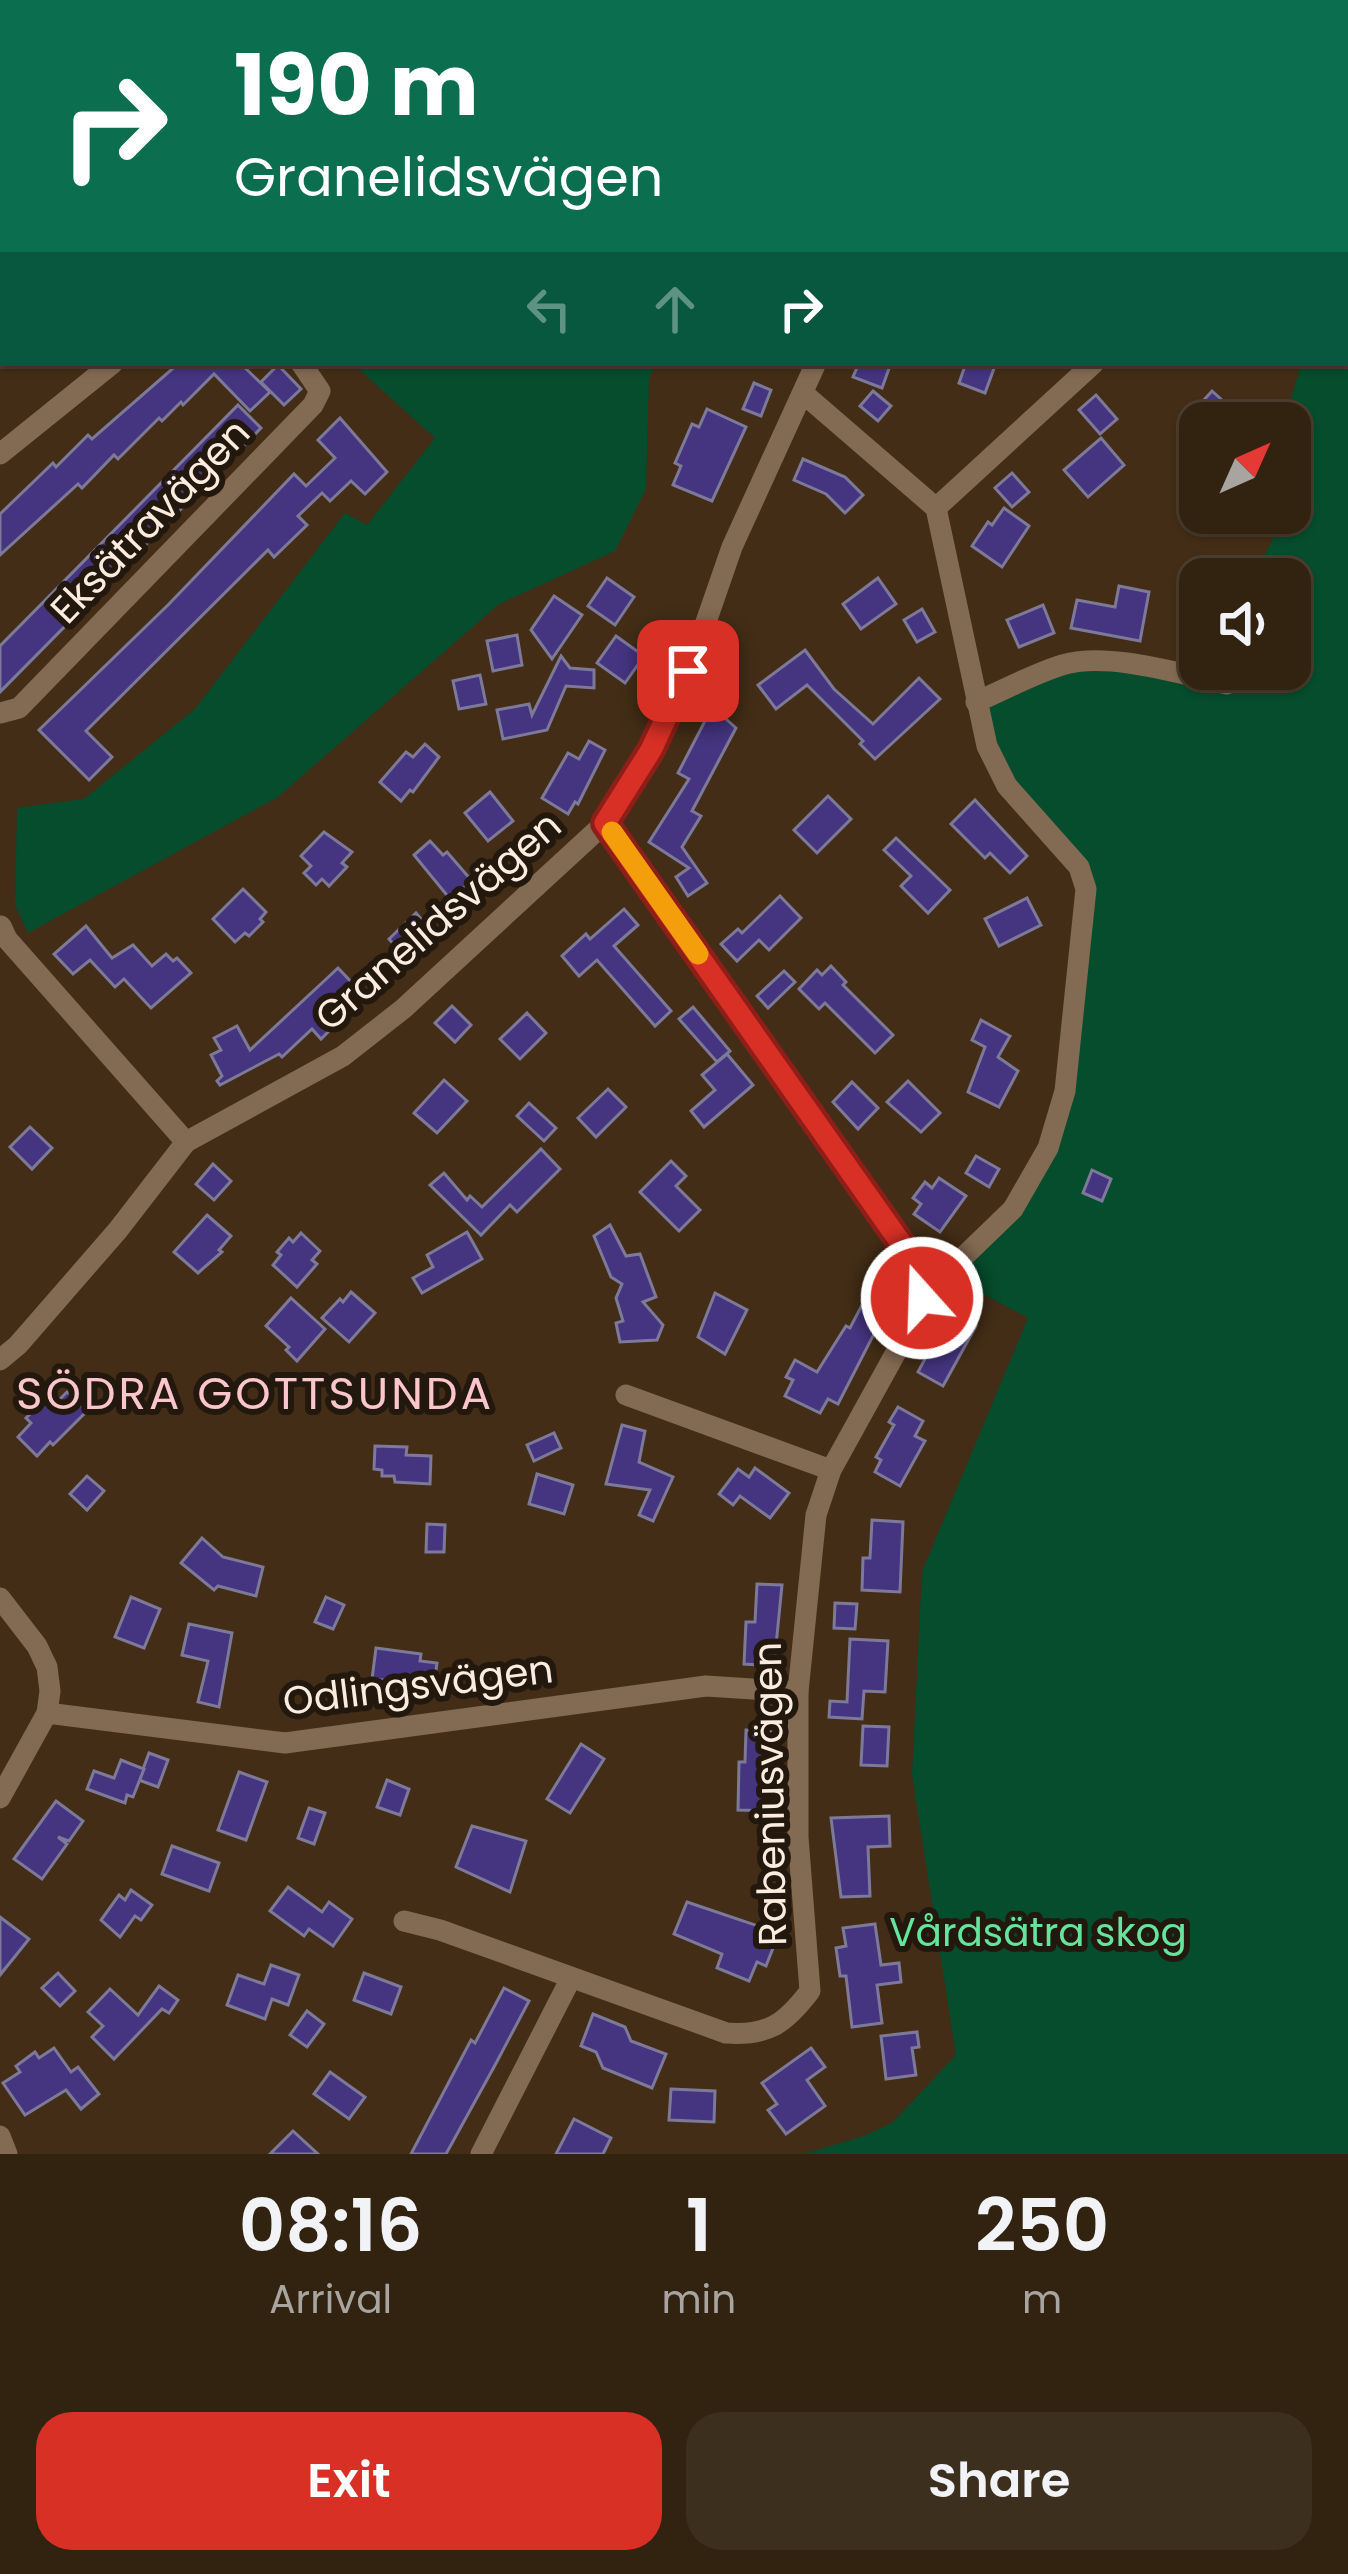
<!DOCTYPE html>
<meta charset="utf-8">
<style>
body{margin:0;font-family:Poppins,sans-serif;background:#3d2f1e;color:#f1f3f6;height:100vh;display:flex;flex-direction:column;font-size:45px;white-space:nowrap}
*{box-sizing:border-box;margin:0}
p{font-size:39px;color:#a8a49f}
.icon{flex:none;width:66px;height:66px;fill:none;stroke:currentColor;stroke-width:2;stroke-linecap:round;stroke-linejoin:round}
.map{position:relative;height:2154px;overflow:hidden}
.side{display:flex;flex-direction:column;background:#322210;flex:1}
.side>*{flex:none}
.top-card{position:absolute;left:0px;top:0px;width:1350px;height:366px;box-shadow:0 3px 9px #0004,0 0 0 3px #4d3f30;background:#0b6e4f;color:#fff;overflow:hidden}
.needle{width:78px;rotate:45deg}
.fabs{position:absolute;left:1179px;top:402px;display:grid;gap:24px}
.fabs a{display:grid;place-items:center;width:132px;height:132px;border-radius:24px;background:#322210;box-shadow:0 3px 9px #0004,0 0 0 3px #4d3f30;font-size:60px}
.pin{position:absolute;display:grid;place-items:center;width:102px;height:102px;color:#fff;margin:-51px;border-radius:24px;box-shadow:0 6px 18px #0006}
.me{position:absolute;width:132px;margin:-66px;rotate:340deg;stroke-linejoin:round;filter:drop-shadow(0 0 9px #0008)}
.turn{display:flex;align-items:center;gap:42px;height:252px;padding:0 36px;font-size:54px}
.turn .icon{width:156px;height:156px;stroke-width:2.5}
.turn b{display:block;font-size:84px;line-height:102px}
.lanes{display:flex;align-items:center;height:114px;padding:0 36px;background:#0003;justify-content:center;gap:60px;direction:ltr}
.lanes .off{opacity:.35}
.eta{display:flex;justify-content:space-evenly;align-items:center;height:204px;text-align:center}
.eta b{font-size:72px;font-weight:600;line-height:84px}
.primary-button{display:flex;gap:24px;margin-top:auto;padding:24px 36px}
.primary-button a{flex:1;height:138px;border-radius:36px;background:#d93025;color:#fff;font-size:48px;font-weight:600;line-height:138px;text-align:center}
.primary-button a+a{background:#3d2f1e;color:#f1f3f6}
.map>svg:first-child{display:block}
.green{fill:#054d2c}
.building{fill:#453480;stroke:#7d7999;stroke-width:3}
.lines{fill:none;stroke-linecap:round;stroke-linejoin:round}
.minor{stroke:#836a52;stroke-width:21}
.route-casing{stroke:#8d1f18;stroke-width:30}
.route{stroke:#d93025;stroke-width:21}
.slow{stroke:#f59e0b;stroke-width:21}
.labels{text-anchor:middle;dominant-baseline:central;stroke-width:12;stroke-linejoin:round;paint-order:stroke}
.street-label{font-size:39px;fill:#fbecdf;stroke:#22180e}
.park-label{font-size:39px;fill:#64e49d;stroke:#22180e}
.quarter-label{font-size:45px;letter-spacing:3px;fill:#fbc6cb;stroke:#22180e}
</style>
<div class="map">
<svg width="1348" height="2154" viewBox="0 0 1348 2154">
<rect width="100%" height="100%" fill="#432d16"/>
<g class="green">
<path d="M0,0H227L3,3L0,164Z"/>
<path d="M870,0H1348V204L1347,3Z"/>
<path d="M1348,223V2154H804L864,2136L893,2122L956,2055L912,1775L922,1572L1028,1318L957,1280L1048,1148L1086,889L1007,786L976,702L1063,664L1227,683L1231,669H1290V579H1255C1261,557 1279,535 1281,513H1290V423L1284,420L1302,363H1347Z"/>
<path d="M352,363H662L653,369L649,380L646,489L615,551L499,604L278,797L28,933L15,905L17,808L84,799L195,709L345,513L367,525L435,438Z"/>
</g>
<g class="building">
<path d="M179,363H240L270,392L250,411L214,374L183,405L181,402L162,421L159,418L118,459L114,455L82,488L78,484L0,555V514L53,463L56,467L88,435L92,439Z"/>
<path d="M859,363H891L882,388L853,377Z"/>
<path d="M966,363H996L985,393L959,383Z"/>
<path d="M278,365L301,389L284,405L261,382Z"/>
<path d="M754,383L771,390L761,416L743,409Z"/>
<path d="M873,391L891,406L878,421L860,406Z"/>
<path d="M1212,391L1232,409L1219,423H1183Z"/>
<path d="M1096,395L1117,419L1100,434L1079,410Z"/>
<path d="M238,405L261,428L0,692V646Z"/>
<path d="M707,409L746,427L712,501L673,485L681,466L675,463L692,424L699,427Z"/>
<path d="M340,418L387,472L365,494L351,481L330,501L322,493L298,516L307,525L274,557L268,550L86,731L112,757L89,780L39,730L168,605L294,474L306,486L335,458L318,440Z"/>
<path d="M1101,438L1124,465L1088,497L1064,470Z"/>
<path d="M803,459L845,477L863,495L845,513L826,494L794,480Z"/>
<path d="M1012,473L1029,492L1012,507L995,488Z"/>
<path d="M1004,508L1029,526L1002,567L972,546L988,522L992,525Z"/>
<path d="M607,578L634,597L615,625L588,606Z"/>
<path d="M878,578L896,604L861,629L843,604Z"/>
<path d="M1119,586L1149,592L1140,641L1071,628L1077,600L1115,607Z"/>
<path d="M554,596L582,615L552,659L531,630Z"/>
<path d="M1043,605L1054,633L1019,647L1007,620Z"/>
<path d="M922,609L935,632L917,642L904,620Z"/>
<path d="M1186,621L1200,624L1197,655L1180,652Z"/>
<path d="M517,635L522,665L493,671L487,641Z"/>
<path d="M616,636L644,656L625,683L597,663Z"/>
<path d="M805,650L834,689L873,724L919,678L940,699L875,759L860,744L863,741L807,685L776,709L758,685Z"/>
<path d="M561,656L570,668L594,670V688L566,686L547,730L503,739L497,710L529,704L532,715Z"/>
<path d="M480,675L486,704L459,709L453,681Z"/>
<path d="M716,710L736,728L692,811L701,816L682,847L707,883L688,896L676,877L689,868L649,842L689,779L678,773L705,721Z"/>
<path d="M589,741L605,750L578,804L575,802L568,814L542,798L568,753L579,759Z"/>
<path d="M425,744L439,757L413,792L410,790L401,801L380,782L406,752L413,757Z"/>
<path d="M490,792L513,821L488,841L465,813Z"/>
<path d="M828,796L851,819L817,853L794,830Z"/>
<path d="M975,800L1027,856L1010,873L990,853L985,858L951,824Z"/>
<path d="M324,832L352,852L342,863L347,867L329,886L322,879L316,885L304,873L311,866L301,856Z"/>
<path d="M896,838L950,890L928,913L901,886L911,876L884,850Z"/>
<path d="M430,841L443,855L447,852L472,881L450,899L414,855Z"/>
<path d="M243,889L266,912L260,919L263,922L249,936L245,933L235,942L213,919Z"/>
<path d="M780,896L801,918L769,950L759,940L737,961L721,944L738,929L742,933Z"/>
<path d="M1027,898L1041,925L999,946L985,919Z"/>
<path d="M624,909L638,925L614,946L671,1011L655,1026L597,960L579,976L562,956L586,934L590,939Z"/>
<path d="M416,913L436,936L409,961L389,939Z"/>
<path d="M86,926L112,958L133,945L152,966L166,954L173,961L177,958L191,973L151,1008L124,979L115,987L90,960L73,974L54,954Z"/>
<path d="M831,966L846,982L843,985L893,1035L875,1053L825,1003L819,1009L799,989L817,970L822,975Z"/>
<path d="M338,968L358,989L334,1011L341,1019L321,1039L312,1029L282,1057L279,1054L220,1085L217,1081L222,1076L211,1055L221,1050L214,1038L237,1026L250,1050Z"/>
<path d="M784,971L795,982L768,1008L757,996Z"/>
<path d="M452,1006L471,1025L455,1042L435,1023Z"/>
<path d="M693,1007L730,1051L717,1062L679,1019Z"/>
<path d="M527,1013L546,1033L520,1059L500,1039Z"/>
<path d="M981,1020L1010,1036L998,1057L1018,1071L999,1107L968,1092L985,1047L972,1040Z"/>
<path d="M727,1054L753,1085L704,1127L691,1111L715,1090L702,1075Z"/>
<path d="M444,1080L467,1101L437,1133L414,1113Z"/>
<path d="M908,1081L940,1113L921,1132L887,1102Z"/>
<path d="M852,1082L878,1108L858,1129L833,1102Z"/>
<path d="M608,1089L626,1107L596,1137L578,1118Z"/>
<path d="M529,1103L556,1128L544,1141L517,1116Z"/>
<path d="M30,1127L52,1148L32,1169L10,1147Z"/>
<path d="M541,1149L560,1169L517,1212L510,1205L481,1235L430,1185L444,1173L467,1200L470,1196L482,1207Z"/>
<path d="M976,1156L999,1169L989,1187L966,1173Z"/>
<path d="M671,1161L686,1176L676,1186L700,1210L679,1231L640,1192Z"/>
<path d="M213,1164L231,1181L214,1200L196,1184Z"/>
<path d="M1092,1170L1111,1179L1102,1201L1083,1193Z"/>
<path d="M939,1178L966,1196L940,1232L914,1214L921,1204L913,1198L925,1182L932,1188Z"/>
<path d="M207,1215L231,1236L219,1250L222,1252L198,1273L174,1252Z"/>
<path d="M610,1225L626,1256L640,1254L656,1297L643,1302L663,1325L657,1340L620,1342L616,1323L623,1321L616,1298L622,1284L611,1277L594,1236Z"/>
<path d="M467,1232L482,1259L422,1293L413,1278L433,1267L427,1255Z"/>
<path d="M301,1233L320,1251L312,1260L317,1264L297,1287L273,1265L281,1255L277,1252L289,1238L293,1242Z"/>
<path d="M873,1284L894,1295L838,1404L828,1399L820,1413L785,1396L793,1380L786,1377L795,1360L817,1372L846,1326L850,1328Z"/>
<path d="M351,1292L375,1313L349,1342L322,1318L340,1299L343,1302Z"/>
<path d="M715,1293L747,1310L725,1354L698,1337Z"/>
<path d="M291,1298L325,1329L297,1361L286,1350L289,1347L266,1326Z"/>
<path d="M957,1315L976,1326L943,1386L918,1372L940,1331L947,1334Z"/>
<path d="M67,1392L87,1411L53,1445L50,1442L37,1456L18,1437L31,1423L26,1418L46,1398L54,1405Z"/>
<path d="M898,1407L923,1421L915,1436L925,1441L900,1486L875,1472L881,1460L876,1457L894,1425L889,1422Z"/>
<path d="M622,1425L645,1431L639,1462L673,1477L653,1521L639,1515L650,1490L606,1484Z"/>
<path d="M554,1433L561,1448L534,1461L527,1445Z"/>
<path d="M375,1446L407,1447L406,1455L431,1456L430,1484L395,1482L394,1476H382V1470L374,1469Z"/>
<path d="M755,1468L789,1493L770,1518L740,1496L733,1505L719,1494L738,1469L749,1477Z"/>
<path d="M537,1474L573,1485L564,1514L529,1504Z"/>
<path d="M87,1476L104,1491L87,1510L70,1494Z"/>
<path d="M872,1520L903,1522L900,1592L862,1590L863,1558H870Z"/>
<path d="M427,1524L445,1525L444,1552H426Z"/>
<path d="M202,1538L223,1557L263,1567L256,1596L218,1586L214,1590L181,1563Z"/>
<path d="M757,1584L782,1585L774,1666L744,1664L746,1622H755Z"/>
<path d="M131,1597L160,1609L144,1648L115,1637Z"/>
<path d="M326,1597L344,1605L333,1629L315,1622Z"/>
<path d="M835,1603L857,1604L855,1629L834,1628Z"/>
<path d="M189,1624L232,1633L219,1707L198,1702L208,1661L182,1655Z"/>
<path d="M850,1639L888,1641L885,1692L864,1691L862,1719L829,1717L830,1701L847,1702Z"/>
<path d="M376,1648L421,1654L420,1661L437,1663L434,1685L372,1679Z"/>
<path d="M863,1726L889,1727L887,1766L861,1765Z"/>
<path d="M746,1730L770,1731V1811L738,1810L739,1762H745Z"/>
<path d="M581,1744L604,1759L570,1813L547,1799Z"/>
<path d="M149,1753L168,1760L158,1787L139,1780Z"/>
<path d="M121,1760L144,1769L133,1797L127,1795L125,1803L87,1789L94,1771L114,1778Z"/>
<path d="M239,1772L267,1782L246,1840L218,1830Z"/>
<path d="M387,1780L409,1789L400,1815L377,1807Z"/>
<path d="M56,1801L83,1821L69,1841L58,1837L67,1844L42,1879L14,1859Z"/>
<path d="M309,1808L325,1813L314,1844L298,1838Z"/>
<path d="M889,1816L890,1846L868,1847L870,1896L841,1897L831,1818Z"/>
<path d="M472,1826L526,1841L510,1892L456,1867Z"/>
<path d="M172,1846L219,1863L209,1891L162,1874Z"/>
<path d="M288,1887L322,1912L329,1902L352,1919L333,1946L309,1929L304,1936L270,1911Z"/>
<path d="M131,1890L152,1905L141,1920L135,1916L120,1937L101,1920L119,1895L125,1900Z"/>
<path d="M687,1902L770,1930L768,1934L777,1938L766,1966L757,1962L749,1981L717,1968L722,1954L674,1934Z"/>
<path d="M0,1917L29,1939L0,1975Z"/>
<path d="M875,1924L881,1965L899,1963L901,1982L877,1985L882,2023L852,2027L846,1976H840L836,1948L846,1946L843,1928Z"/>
<path d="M271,1965L299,1975L288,2005L272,1999L265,2019L227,2005L238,1975L264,1984Z"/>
<path d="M58,1973L75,1991L60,2006L42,1988Z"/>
<path d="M364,1973L401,1987L391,2014L354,2000Z"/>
<path d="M159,1986L178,2000L169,2013L162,2009L114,2059L92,2037L103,2026L88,2012L110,1989L138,2015Z"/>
<path d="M504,1988L529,2001L494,2067L446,2154H411L471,2040L475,2043Z"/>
<path d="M307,2011L324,2024L307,2047L290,2035Z"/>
<path d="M593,2014L625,2027L631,2041L666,2054L652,2088L603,2068L596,2052L581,2046Z"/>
<path d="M917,2032L919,2047L912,2048L916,2075L886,2079L881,2036Z"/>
<path d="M54,2048L71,2072L78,2067L99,2094L81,2109L66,2090L25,2115L3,2083L20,2072L16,2066L35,2052L39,2058Z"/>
<path d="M811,2048L825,2067L807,2080L825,2106L786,2134L768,2110L777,2104L762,2083Z"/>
<path d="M330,2072L365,2097L349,2119L314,2094Z"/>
<path d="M671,2089L715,2091L714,2122L669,2120Z"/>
<path d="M574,2119L611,2138L603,2154H556Z"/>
<path d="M293,2131L318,2154H270Z"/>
</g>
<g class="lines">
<g class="minor">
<path d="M622,0L625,3"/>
<path d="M855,0L857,3"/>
<path d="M498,3L501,0"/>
<path d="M730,3L733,0"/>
<path d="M1347,204H1348"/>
<path d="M0,454L113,363"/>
<path d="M936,508L1094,363"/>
<path d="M976,702C1004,690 1033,674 1062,665C1107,651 1181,674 1227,684"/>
<path d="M0,713L19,708L313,405L320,391L301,363"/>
<path d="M605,823L910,1256L922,1278L921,1298"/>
<path d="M1,926L7,939L186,1142"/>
<path d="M0,1360L18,1345L118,1230L186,1142L343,1056L403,1009L605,823L651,750L689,671L732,547L816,363"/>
<path d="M626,1395L831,1470"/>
<path d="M0,1598L37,1646L47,1667L50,1691L47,1713L0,1798"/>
<path d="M47,1713L285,1743L706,1686L798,1692"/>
<path d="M404,1921L440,1930L726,2033C768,2036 785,2024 810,1991L798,1837V1692L816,1515L831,1470L916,1316L921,1298L1013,1209L1048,1148L1065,1091L1086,889L1079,867L1007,786L987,746L936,508L804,394"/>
<path d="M0,2136L7,2154"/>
<path d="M481,2154L571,1978"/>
</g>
</g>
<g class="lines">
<defs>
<path id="route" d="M688,671L651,750L605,823L910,1256L922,1278V1298"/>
</defs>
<use href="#route" class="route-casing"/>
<use href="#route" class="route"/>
<path class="slow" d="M612,832L698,954"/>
</g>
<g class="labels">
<g class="street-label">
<text transform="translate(150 521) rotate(-46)">Eksätravägen</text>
<text transform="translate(438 921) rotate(-41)">Granelidsvägen</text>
<text transform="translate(418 1685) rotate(-7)">Odlingsvägen</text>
<text transform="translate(770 1794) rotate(-91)">Rabeniusvägen</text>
</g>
<g class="park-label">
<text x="1038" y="1932">Vårdsätra skog</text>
</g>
<g class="quarter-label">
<text x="255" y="1393">SÖDRA GOTTSUNDA</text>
</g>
</g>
</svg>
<div class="fabs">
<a><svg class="needle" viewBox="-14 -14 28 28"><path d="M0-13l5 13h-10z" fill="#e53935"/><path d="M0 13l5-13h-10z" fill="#a8a49f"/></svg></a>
<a><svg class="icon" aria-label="sound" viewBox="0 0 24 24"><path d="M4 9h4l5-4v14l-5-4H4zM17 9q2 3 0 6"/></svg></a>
</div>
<div class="pin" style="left:688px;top:671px;background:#d93025"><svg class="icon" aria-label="arrive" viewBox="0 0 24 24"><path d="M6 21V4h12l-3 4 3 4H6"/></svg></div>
<svg class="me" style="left:922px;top:1298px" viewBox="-20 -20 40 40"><circle r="17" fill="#d93025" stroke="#fff" stroke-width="3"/><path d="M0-11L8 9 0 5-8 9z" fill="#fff"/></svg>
<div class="top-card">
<div class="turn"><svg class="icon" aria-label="right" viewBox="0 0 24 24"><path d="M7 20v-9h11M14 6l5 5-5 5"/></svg><div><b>190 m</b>Granelidsvägen</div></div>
<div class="lanes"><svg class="icon off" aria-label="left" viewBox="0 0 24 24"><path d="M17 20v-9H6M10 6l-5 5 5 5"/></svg><svg class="icon off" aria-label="ahead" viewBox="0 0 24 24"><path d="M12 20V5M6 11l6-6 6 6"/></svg><svg class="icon" aria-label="right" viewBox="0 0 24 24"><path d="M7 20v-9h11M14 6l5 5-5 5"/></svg></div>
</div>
</div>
<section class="side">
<div class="eta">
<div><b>08:16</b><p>Arrival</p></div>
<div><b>1</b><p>min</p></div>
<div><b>250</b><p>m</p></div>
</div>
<div class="primary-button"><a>Exit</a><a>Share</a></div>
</section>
